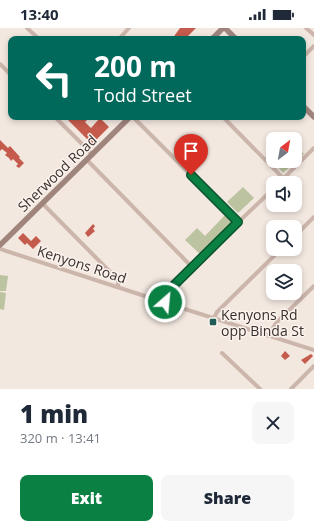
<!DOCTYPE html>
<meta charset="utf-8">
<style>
body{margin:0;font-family:"Open Sans",sans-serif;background:#f6f6f7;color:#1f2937;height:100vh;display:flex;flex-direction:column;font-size:15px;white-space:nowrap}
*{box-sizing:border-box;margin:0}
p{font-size:13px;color:#747a83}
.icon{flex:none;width:22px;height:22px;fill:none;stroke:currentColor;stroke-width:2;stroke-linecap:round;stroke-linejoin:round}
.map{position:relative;height:361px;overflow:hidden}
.drawer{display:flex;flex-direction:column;background:#fff;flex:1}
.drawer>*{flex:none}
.banner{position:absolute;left:8px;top:8px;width:298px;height:84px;border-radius:8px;box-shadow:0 2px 6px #0003;background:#00695c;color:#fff;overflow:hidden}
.needle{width:26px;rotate:31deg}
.tools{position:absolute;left:266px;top:104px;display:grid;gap:8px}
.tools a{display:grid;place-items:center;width:36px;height:36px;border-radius:8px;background:#fff;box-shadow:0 2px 6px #0003;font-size:20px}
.pin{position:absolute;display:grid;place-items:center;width:34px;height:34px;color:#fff;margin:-41px -17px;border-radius:50% 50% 50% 0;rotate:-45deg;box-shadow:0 0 4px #0007}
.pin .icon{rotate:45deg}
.me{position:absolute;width:44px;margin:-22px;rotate:27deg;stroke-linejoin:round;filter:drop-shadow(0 0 3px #0008)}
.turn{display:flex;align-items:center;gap:14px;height:84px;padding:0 20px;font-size:18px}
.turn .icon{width:52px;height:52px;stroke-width:2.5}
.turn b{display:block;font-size:28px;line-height:34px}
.round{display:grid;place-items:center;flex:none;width:42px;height:42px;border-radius:8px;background:#f6f6f7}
.head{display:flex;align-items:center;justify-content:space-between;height:68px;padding:0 20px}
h1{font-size:24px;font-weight:800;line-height:30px}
.action{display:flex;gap:8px;margin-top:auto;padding:8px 20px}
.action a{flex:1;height:46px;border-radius:8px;background:#0b8043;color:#fff;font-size:16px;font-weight:800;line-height:46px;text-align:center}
.action a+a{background:#f6f6f7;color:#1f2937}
.status{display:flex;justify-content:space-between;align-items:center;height:28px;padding:0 20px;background:#fff;direction:ltr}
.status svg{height:11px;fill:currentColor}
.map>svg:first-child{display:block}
.green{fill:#bbc3a0}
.building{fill:#c55b4c}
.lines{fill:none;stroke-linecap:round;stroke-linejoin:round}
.minor{stroke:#ccb6ac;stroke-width:4}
.secondary{stroke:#a0857d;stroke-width:5.5}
.route-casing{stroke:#07532c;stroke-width:10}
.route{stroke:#0b8043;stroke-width:7}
.poi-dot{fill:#205c58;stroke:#faf3ed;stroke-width:1.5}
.labels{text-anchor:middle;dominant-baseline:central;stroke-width:3;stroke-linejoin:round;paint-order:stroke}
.street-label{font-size:14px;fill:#3a2e2b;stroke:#faf3ed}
.poi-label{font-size:14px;fill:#3a2e2b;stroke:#faf3ed;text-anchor:start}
</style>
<div class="status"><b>13:40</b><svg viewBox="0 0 49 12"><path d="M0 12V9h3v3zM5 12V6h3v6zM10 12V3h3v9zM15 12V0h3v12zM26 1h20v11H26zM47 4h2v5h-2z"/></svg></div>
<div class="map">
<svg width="314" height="361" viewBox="0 0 314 361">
<rect width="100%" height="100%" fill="#f3e8e0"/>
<g class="green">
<path d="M297,119L304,126L283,145L277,138L282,133H295V121Z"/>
<path d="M243,159L254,170L238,185L227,174Z"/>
<path d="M225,187L233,195L201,227L185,212L197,200L205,208Z"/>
<path d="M0,247L8,248L6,263H0Z"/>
<path d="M0,264L6,265L4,282L0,281Z"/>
</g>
<g class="building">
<path d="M180,0H196L185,11H172Z"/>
<path d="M65,89H85L87,92L85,94L91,100L100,90L109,99L92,116Z"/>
<path d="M0,112L8,120L10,118L20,129L19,130L24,135L19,140L16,138L18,136L13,131L11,133L9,130L5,127L7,125L2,121L0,123Z"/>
<path d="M93,196L95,198L93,201L95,203L88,209L85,205Z"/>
<path d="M23,205L31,213L36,208L41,213L33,221L27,215L25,217L18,210Z"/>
<path d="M285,323L290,328L285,332L281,328Z"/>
<path d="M311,326L313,328L305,336L301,332Z"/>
</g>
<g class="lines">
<g class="minor">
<path d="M27,0L39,11"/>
<path d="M306,0L314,7"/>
<path d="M119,11L129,0"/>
<path d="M303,29L314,18"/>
<path d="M0,36L11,47"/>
<path d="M55,89L93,127"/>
<path d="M133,89L238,194"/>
<path d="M223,89L284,151"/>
<path d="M88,133L192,239"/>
<path d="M279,155L314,120"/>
<path d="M43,176L118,252V259"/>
<path d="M295,208L314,189"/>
<path d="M0,221L157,272"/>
<path d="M157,272L160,276H169L314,322"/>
<path d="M157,272L273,161"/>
<path d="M214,290L217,284L281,221"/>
<path d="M268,308L276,295L314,258"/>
<path d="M222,325L260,361"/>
<path d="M291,361L314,338"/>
</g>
<g class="secondary">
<path d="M225,0L236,11"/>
<path d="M212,11L223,0"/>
<path d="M303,78L314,89"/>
<path d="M0,217L130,89"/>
</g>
</g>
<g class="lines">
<defs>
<path id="route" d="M165,274L162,269L166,265L238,194L191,147"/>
</defs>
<use href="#route" class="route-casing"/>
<use href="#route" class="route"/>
</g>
<rect class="poi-dot" x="209" y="290" width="8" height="8" rx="2"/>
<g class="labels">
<g class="street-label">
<text transform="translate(57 145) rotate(-44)">Sherwood Road</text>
<text transform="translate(82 236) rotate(18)">Kenyons Road</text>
</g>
<g class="poi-label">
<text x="221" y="286">Kenyons Rd<tspan x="221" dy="16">opp Binda St</tspan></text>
</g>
</g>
</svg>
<div class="tools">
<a><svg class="needle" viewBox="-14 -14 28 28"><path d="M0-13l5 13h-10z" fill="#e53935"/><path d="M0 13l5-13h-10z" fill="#747a83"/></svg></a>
<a><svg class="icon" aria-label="sound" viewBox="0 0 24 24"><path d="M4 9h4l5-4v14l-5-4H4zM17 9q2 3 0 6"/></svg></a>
<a><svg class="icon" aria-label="search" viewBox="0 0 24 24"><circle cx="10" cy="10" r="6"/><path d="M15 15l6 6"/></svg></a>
<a><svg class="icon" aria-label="layers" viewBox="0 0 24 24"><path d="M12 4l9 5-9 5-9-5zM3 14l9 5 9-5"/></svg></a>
</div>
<div class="pin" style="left:191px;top:147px;background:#d93025"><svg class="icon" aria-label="arrive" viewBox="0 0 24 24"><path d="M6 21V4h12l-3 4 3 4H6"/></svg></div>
<svg class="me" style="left:165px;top:274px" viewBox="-20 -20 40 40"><circle r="17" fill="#0b8043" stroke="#fff" stroke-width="3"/><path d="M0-11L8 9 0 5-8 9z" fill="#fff"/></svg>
<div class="banner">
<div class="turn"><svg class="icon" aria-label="left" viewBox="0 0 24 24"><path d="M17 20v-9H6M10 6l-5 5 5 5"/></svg><div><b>200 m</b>Todd Street</div></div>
</div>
</div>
<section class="drawer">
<div class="head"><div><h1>1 min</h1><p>320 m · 13:41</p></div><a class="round"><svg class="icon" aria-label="close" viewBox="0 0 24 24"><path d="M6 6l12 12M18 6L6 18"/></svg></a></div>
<div class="action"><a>Exit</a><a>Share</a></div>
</section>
